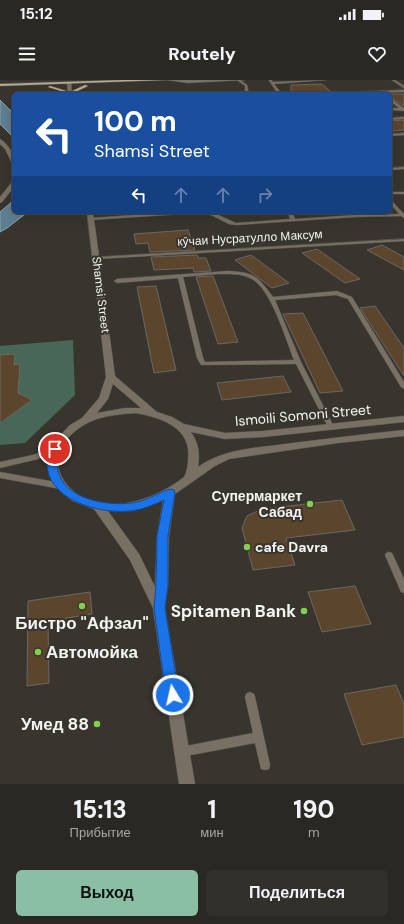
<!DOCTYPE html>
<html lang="ru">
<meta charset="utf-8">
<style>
body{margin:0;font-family:"DM Sans",sans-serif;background:#32302b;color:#f1f3f6;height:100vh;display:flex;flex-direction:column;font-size:15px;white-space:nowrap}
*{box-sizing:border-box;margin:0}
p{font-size:13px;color:#a5a6a6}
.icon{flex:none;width:22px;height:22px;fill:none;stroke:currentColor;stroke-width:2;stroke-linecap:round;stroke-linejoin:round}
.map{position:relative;height:704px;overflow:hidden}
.drawer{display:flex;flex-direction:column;background:#2a2823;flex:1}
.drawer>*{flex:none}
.banner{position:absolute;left:12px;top:12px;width:380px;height:122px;border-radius:6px;box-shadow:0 4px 16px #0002,0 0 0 1px #464441;background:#1a4fa0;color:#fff;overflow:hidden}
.pin{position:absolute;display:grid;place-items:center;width:34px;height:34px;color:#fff;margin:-17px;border:2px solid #fff;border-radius:50%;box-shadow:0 1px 4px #0007}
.me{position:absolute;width:44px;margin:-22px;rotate:351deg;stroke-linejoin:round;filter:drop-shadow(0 0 3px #0008)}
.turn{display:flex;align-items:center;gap:14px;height:84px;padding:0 16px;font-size:18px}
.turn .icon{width:52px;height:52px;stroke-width:2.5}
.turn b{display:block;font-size:28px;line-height:34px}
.lanes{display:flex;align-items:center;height:38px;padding:0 16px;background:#0003;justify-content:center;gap:20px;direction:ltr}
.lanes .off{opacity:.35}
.eta{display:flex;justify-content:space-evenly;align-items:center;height:68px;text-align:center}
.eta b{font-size:24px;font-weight:800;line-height:28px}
.primary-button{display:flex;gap:8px;margin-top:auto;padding:8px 16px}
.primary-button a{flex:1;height:46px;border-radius:6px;background:#8abfa5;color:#111;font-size:16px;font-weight:800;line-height:46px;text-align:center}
.primary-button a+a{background:#32302b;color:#f1f3f6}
.status{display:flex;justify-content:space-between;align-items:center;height:28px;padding:0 20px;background:#2a2823;direction:ltr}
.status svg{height:11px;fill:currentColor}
header{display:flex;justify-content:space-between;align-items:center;height:52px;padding:0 16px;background:#2a2823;font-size:18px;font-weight:800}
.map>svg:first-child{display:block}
.green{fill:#496758}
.water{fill:#5e7f92;stroke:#8ca2ae}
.building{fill:#5c452d;stroke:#6d6762}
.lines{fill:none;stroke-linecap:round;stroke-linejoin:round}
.lane-casing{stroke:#56544e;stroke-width:1}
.street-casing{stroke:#56544e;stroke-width:1}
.primary-casing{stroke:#56544e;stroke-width:1}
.lane{fill:#787063;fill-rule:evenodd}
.street{fill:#787063;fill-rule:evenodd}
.primary{fill:#baaa90;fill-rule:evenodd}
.route{fill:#1a73e8;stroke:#114b97}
.poi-dot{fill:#83d04f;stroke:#38352f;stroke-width:1.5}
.labels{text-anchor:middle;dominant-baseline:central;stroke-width:4;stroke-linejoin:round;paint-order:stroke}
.far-street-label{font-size:12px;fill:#f6f4f0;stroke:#38352f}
.street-label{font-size:14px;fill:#f6f4f0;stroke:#38352f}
.poi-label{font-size:14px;font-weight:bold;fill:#f6f4f0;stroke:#38352f;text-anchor:end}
.near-poi-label{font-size:17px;font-weight:bold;fill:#f6f4f0;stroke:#38352f;text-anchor:end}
</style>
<div class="status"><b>15:12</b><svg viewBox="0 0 49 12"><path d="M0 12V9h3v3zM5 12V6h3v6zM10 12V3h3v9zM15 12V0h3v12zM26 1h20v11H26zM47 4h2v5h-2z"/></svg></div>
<header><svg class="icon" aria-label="menu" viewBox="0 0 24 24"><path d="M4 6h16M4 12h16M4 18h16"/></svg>Routely<svg class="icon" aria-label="heart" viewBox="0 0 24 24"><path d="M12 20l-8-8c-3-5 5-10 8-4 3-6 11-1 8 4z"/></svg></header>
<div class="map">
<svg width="404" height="704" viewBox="0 0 404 704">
<rect width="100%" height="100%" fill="#38352f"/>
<path class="green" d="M73,260L75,315L25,363L0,365V266Z"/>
<g class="water">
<path d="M0,20L14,34V58L0,44Z"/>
<path d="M14,120V132H28L7,148L0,152V132Z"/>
</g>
<g class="building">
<path d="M322,4L330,11L326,13L291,14V5Z"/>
<path d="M390,14H404V26L390,17Z"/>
<path d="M404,40V50L390,51V41Z"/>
<path d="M188,150L195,170L150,172L148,163L136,164L134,154Z"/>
<path d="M382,165L404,177V190L367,170Z"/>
<path d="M317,169L360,199L345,203L302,173Z"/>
<path d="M197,175L198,178H206L211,191L194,192L193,188L154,190L151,177Z"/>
<path d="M251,175L289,203L272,208L235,180Z"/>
<path d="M213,196L238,262L218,264L196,197Z"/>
<path d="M156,206L176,290L154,293L137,207Z"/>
<path d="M375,226L404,268V296L360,228Z"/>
<path d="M303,233L343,311L320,313L283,234Z"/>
<path d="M15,274L14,285L20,284L18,313L32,320L0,343V275Z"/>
<path d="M283,296L291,312L222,320L217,303Z"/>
<path d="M342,420L355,450L286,458L295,485L253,490L242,448L247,436L262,429Z"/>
<path d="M355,506L371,544L322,552L308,512Z"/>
<path d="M90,512L92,534L48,541L49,603L27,606L28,521Z"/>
<path d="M396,605L404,624V657L362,665L344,614Z"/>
</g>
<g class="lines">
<defs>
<g id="lane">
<path d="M237,0H240L247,5L249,14H245V6Z"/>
<path d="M269,0H271L273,2L326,0L274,4L282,14H278Z"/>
<path d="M392,0H395L404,6V8Z"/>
<path d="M404,10V12L327,14L329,13Z"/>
<path d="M390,18L404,28V31L390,30V28H399L390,21Z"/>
<path d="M404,37V39L390,40V38Z"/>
<path d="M404,53V55L390,56V54Z"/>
<path d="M404,87V89L390,90V88Z"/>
<rect x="390" y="112" width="14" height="2"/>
<path d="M390,119L404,134V138L401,136L356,137L236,145L229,144L211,135L197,133L91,140L89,139L91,138L177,132H230L228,133L216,134L236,143L290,139L288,132H292L295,139L356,135L399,134L390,123Z"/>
<path d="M404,159V161L97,179L95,178L97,177Z"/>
<path d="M228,191C255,192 258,197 273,217L337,211L352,217L404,302V309L401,307L348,219L336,215L275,220L301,282L334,347L331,349L328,347L296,284L201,285L197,278L178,198L117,203L114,201L117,199ZM218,194C229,194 241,193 252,199C271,209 286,260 294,280L205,282L203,278L183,197Z"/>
<path d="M55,367H58L59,369L58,371L38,379L0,388V382L33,375Z"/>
<path d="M0,392L61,403L64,404L65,406L64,408L61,409L0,398Z"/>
<path d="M389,472L392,473L404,499V513L401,512L385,475L386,473Z"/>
<path d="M250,612L254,614L255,617L270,685L269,689L265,690L261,689L255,663L181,677L177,676L176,672L177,668L181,667L253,653L245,617L246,614Z"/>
</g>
<g id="street">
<path d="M167,0H245L188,3Z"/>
<path d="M69,2L71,3L72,14H68L67,3Z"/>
<path d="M0,59C9,65 14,73 14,84L12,83L5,69L0,64Z"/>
<path d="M14,101V107L2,122L0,123V117L12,102Z"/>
<path d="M87,132H93L115,296L157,332L172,337L184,344L225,353L263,351L404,336V342L263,357L225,359L191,352C199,364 200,374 198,387C223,369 255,368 285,364C325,359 364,354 404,350V356L338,363L229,379L215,386L175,414L169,456L168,505L165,528L195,704H179L153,528L130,480L94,429L73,421L62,413L52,399L48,386L49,374L55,361L70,345L82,338L99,318L106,297ZM113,304L141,328H125L97,333L108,319ZM136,333C162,338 192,348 188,379C188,385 187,392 184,397C154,421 100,439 69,407C43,379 68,349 97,339C109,335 123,334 136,333ZM163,421L157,456L155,507L139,474L108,431H132Z"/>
</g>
<g id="primary">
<path d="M123,0H166L0,6V4Z"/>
<path d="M85,5L88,6L71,14L48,7L50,6L70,12Z"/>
</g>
</defs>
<use href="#lane" class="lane-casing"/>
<use href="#street" class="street-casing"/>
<use href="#primary" class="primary-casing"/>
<use href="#lane" class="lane"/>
<use href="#street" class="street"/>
<use href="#primary" class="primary"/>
</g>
<path class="route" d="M55,366L59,369C58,378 56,385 59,394C68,422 117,428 141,421C151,418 160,412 170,409L174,410L175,413L168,456V505L165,528L179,615L177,619L173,621L168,619L166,615L154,528L156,505L157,456L164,420C153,425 142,430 129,431C100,434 45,420 47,381C48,377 49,373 50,369Z"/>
<g class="poi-dot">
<circle cx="310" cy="424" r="4"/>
<circle cx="247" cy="467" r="4"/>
<circle cx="82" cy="526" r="4"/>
<circle cx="304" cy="531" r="4"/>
<circle cx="38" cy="572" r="4"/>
<circle cx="97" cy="644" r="4"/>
</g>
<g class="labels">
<g class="far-street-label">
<text transform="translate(250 158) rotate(-3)">кӯчаи Нусратулло Максум</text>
<text transform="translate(101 215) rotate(83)">Shamsi Street</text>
</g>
<g class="street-label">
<text transform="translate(303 335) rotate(-5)">Ismoili Somoni Street</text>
</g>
<g class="poi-label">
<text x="302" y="416">Супермаркет<tspan x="302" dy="16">Сабад</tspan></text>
<text x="255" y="467" text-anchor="start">cafe Davra</text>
</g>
<g class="near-poi-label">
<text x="296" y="531">Spitamen Bank</text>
<text x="82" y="543" text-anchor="middle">Бистро "Афзал"</text>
<text x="46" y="572" text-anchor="start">Автомойка</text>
<text x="89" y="644">Умед 88</text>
</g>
</g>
</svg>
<div class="pin" style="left:55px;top:369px;background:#d93025"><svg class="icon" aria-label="arrive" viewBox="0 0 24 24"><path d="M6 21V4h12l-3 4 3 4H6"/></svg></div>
<svg class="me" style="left:173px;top:615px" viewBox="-20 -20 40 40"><circle r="17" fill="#1a73e8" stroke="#fff" stroke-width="3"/><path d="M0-11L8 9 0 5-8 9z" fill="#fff"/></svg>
<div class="banner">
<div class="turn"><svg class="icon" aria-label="left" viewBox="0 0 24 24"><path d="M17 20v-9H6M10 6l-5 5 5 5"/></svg><div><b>100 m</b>Shamsi Street</div></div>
<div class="lanes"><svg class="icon" aria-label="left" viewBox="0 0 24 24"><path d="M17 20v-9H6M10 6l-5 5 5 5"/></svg><svg class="icon off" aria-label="ahead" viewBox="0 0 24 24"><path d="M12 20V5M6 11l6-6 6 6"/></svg><svg class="icon off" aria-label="ahead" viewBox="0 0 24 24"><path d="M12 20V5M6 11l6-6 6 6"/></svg><svg class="icon off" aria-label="right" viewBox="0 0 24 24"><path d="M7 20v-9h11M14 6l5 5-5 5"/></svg></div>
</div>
</div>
<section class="drawer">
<div class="eta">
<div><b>15:13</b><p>Прибытие</p></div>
<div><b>1</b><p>мин</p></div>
<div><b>190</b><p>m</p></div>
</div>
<div class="primary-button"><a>Выход</a><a>Поделиться</a></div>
</section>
